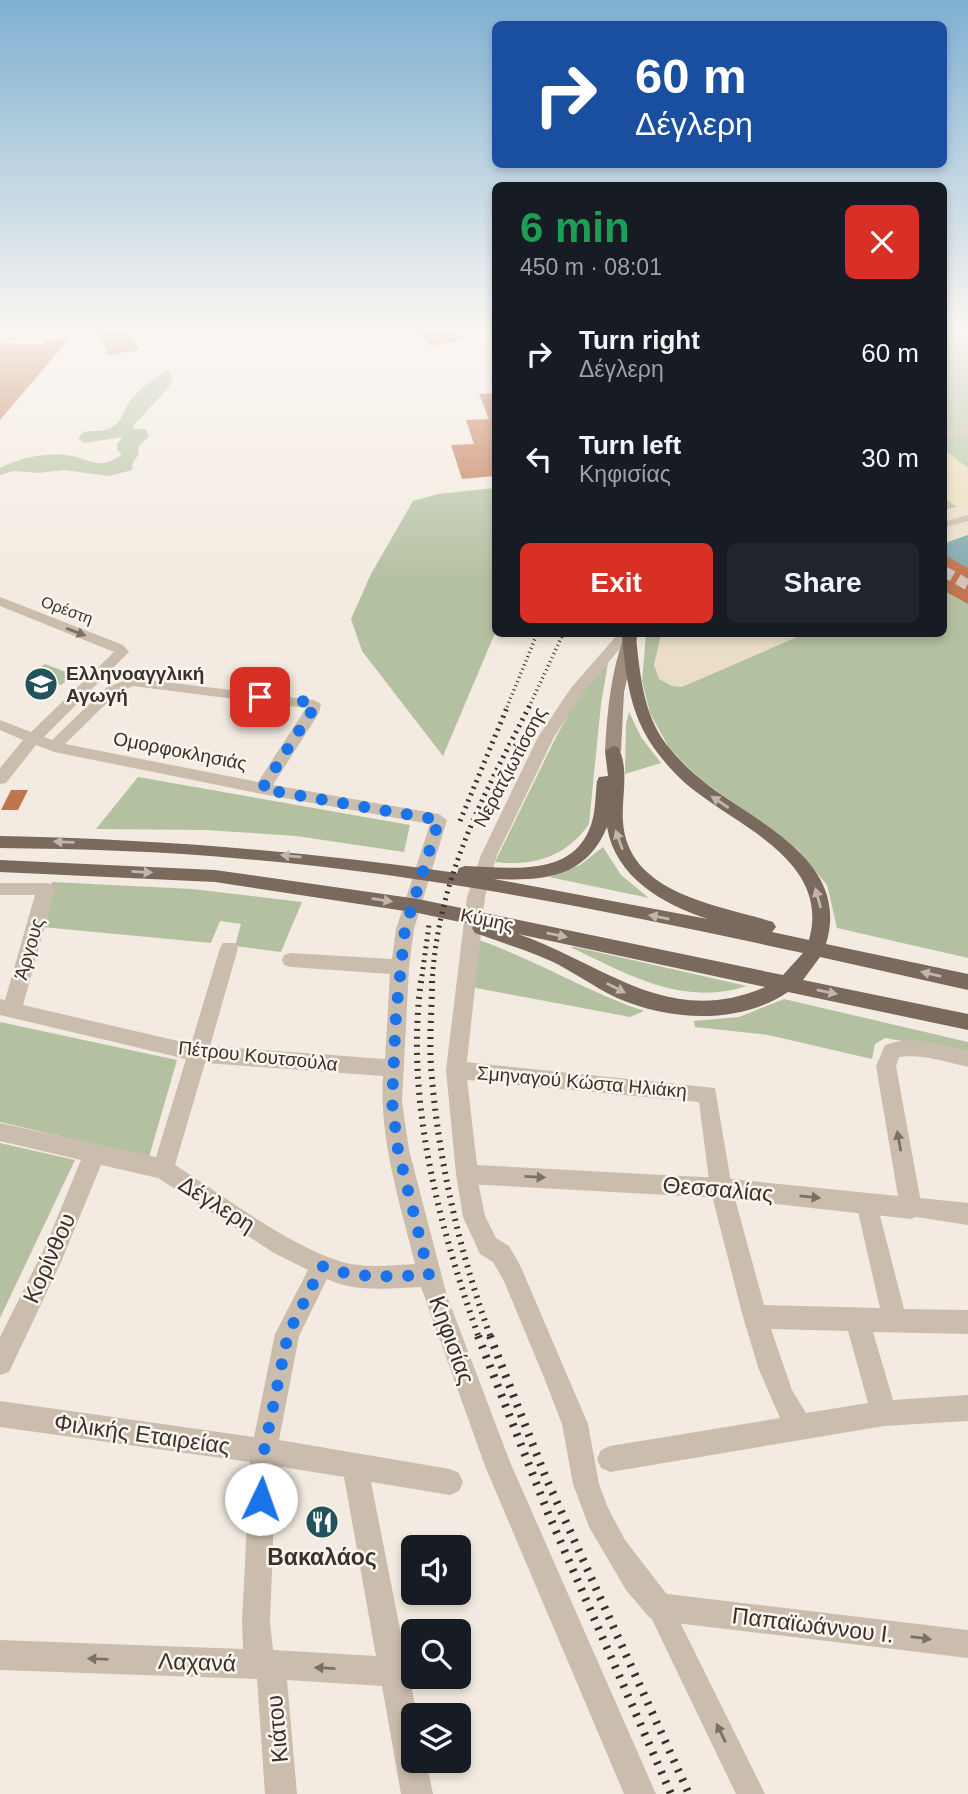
<!DOCTYPE html>
<meta charset="utf-8">
<style>
body{margin:0;font-family:Arial,sans-serif;background:#20242c;color:#f1f3f6;height:100vh;display:flex;flex-direction:column;font-size:26px;white-space:nowrap}
*{box-sizing:border-box;margin:0}
p{font-size:23px;color:#9ea1a6}
.icon{flex:none;width:38px;height:38px;fill:none;stroke:currentColor;stroke-width:2;stroke-linecap:round;stroke-linejoin:round}
.map{position:relative;flex:1;overflow:hidden}
.panel{position:absolute;left:492px;top:182px;width:455px;height:455px;display:flex;flex-direction:column;background:#171b24;border-radius:10px;box-shadow:0 4px 10px #0003}
.panel>*{flex:none}
.banner{position:absolute;left:492px;top:21px;width:455px;height:147px;border-radius:10px;box-shadow:0 4px 10px #0003;background:#1a4fa0;color:#fff;overflow:hidden}
.controls{position:absolute;left:401px;top:1535px;display:grid;gap:14px}
.controls a{display:grid;place-items:center;width:70px;height:70px;border-radius:10px;background:#171b24;box-shadow:0 4px 10px #0003;font-size:35px}
.pin{position:absolute;display:grid;place-items:center;width:60px;height:60px;color:#fff;margin:-30px;border-radius:14px;box-shadow:0 4px 10px #0006}
.me{position:absolute;width:77px;margin:-38px;rotate:3deg;stroke-linejoin:round;filter:drop-shadow(0 0 5px #0008)}
.turn{display:flex;align-items:center;gap:24px;height:147px;padding:0 28px;font-size:32px}
.turn .icon{width:91px;height:91px;stroke-width:2.5}
.turn b{display:block;font-size:49px;line-height:60px}
.round{display:grid;place-items:center;flex:none;width:74px;height:74px;border-radius:10px;background:#20242c}
.head{display:flex;align-items:center;justify-content:space-between;height:119px;padding:0 28px}
h1{font-size:42px;font-weight:700;line-height:52px;color:#1e9e55}
.primary-button{display:flex;gap:14px;margin-top:auto;padding:14px 28px}
.primary-button a{flex:1;height:80px;border-radius:10px;background:#d93025;color:#fff;font-size:28px;font-weight:700;line-height:80px;text-align:center}
.primary-button a+a{background:#20242c;color:#f1f3f6}
ul{padding:0;list-style:none}
li{display:flex;align-items:center;gap:21px;height:105px;padding:0 28px}
li div{flex:1}
li b{display:block;font-size:26px}
li em{font-style:normal}
.map>svg:first-child{display:block}
.green{fill:#b4c1a1}
.sand{fill:#ecdeb9}
.plaza{fill:#eadec9}
.water{fill:#81a9af}
.building{fill:#c17450}
.lines{fill:none;stroke-linecap:round;stroke-linejoin:round}
.pedestrian-tunnel{stroke:#cec6bd;stroke-width:11;stroke-dasharray:11 6;stroke-linecap:butt}
.pedestrian{fill:#cbbdad;fill-rule:evenodd}
.minor{fill:#cbbdad;fill-rule:evenodd}
.tertiary{fill:#cbbdad;fill-rule:evenodd}
.secondary{fill:#9e8c7e;fill-rule:evenodd}
.primary{fill:#7a695d;fill-rule:evenodd}
.rail-far3{stroke:#39312b;stroke-width:3.5;stroke-dasharray:1 3.5;stroke-linecap:butt}
.rail-far2{stroke:#39312b;stroke-width:5;stroke-dasharray:2 5;stroke-linecap:butt}
.rail-far1{stroke:#39312b;stroke-width:6;stroke-dasharray:2 6;stroke-linecap:butt}
.rail{stroke:#39312b;stroke-width:8;stroke-dasharray:2.5 8;stroke-linecap:butt}
.oneway{fill:#7b7066}
.oneway2{fill:#c0b6ac}
.route{stroke:#1a73e8;stroke-width:12;stroke-dasharray:0 21.6}
.labels{text-anchor:middle;dominant-baseline:central;stroke-width:5;stroke-linejoin:round;paint-order:stroke}
.far-street-label{font-size:16px;fill:#39312b;stroke:#faf5ed}
.poi-label{font-size:19px;font-weight:bold;fill:#39312b;stroke:#faf5ed;text-anchor:start}
.street-label{font-size:19px;fill:#39312b;stroke:#faf5ed}
.near-street-label{font-size:23px;fill:#39312b;stroke:#faf5ed}
.near-poi-label{font-size:23px;font-weight:bold;fill:#39312b;stroke:#faf5ed}
</style>
<div class="map">
<svg width="968" height="1794" viewBox="0 0 968 1794">
<rect width="100%" height="100%" fill="#f3ebe1"/>
<g class="green">
<path d="M943,327H968V958L837,928L827,885L797,849L699,778L669,748L650,713L642,681L646,634H943Z"/>
<path d="M168,370L173,379L168,388L133,426L134,429H145L149,436L138,447L139,454L133,462L132,470L109,476L64,470L38,473L14,471L0,475V468C18,458 44,453 65,455C91,457 97,473 122,454L117,450V443L123,437L84,443L78,438L83,432C91,430 103,432 110,428C123,422 122,412 129,402C138,389 155,378 168,370Z"/>
<path d="M495,488V633L443,756L362,651L351,619L371,574L413,501L438,494Z"/>
<path d="M608,663L601,704L589,824C567,856 534,867 495,862L557,735L577,699Z"/>
<path d="M45,664L74,675L61,685L31,674Z"/>
<path d="M629,712L641,737L661,763L625,774L626,724Z"/>
<path d="M138,777L410,825L404,852L296,836L206,830L96,829Z"/>
<path d="M603,847L621,875L649,898L549,877L580,865Z"/>
<path d="M52,882L192,889L302,902L281,952L235,946L241,924L220,921L211,943L42,927Z"/>
<path d="M479,940C536,960 587,992 644,1011L630,1017L476,988L471,980Z"/>
<path d="M570,947H575L747,986C681,1007 628,974 570,947Z"/>
<path d="M784,999L968,1042V1053L885,1038L875,1044L872,1059L768,1035L695,1027L694,1021L739,1017Z"/>
<path d="M0,1022L177,1060L149,1157L0,1122Z"/>
<path d="M0,1143L75,1160L0,1318Z"/>
</g>
<path class="sand" d="M943,449L968,468V504L957,507L943,497Z"/>
<g class="plaza">
<path d="M968,504V535L943,544V510Z"/>
<path d="M661,634H804L682,687L672,686L659,679L654,665Z"/>
</g>
<path class="water" d="M968,535V568L943,554V544Z"/>
<g class="building">
<path d="M96,327H128L140,350L108,355Z"/>
<path d="M417,327H452L467,339L431,346L416,332L422,331Z"/>
<path d="M69,339L0,420V343L43,344L46,341Z"/>
<path d="M495,393V476L462,479L451,445L474,444L466,420L489,419L479,394Z"/>
<path d="M943,554L968,568V604L943,590Z"/>
<path d="M11,790H28L18,810H1Z"/>
</g>
<g class="lines">
<path class="pedestrian-tunnel" d="M943,571L968,585"/>
<g class="pedestrian">
<path d="M943,329L968,333V337L943,333Z"/>
<path d="M943,367L968,369V375L943,373Z"/>
<path d="M968,428V434L943,436V430Z"/>
<path d="M968,515V521L943,528V522Z"/>
<path d="M659,1594L668,1598L765,1794H736L646,1607L650,1598Z"/>
</g>
<g class="minor">
<path d="M0,597L123,645L129,652L44,737L52,740L107,687L132,678L314,700L321,704L319,713L273,785L439,814L447,820L414,929L409,967L402,1102L409,1150L447,1296L510,1462L656,1794H624L485,1466L421,1287C391,1288 356,1293 327,1279L299,1336L279,1440L450,1469L459,1473L463,1482L459,1491L450,1495L371,1482L417,1715H413V1760H426L433,1794H401L382,1686L287,1680L297,1794H265L257,1679L0,1670V1640L243,1649L242,1622L250,1462L0,1427V1401L254,1437L275,1334L308,1270L274,1253L158,1178L101,1165L61,1262L9,1372L0,1375V1337L45,1247L81,1160L0,1141V1123L156,1157L186,1059L0,1015V999L5,1000L35,895H0V883H46L52,884L55,889L23,1005L191,1044L220,948L223,943H235L238,948L210,1046L385,1059L390,974L291,967L284,965L282,960L284,955L291,953L392,959L396,929L430,824L262,794L54,752L36,745L6,783L0,784V768L23,740L0,730V720L31,732L114,652L0,606ZM133,686L306,708L258,782L65,744L117,693ZM205,1063L383,1076C379,1140 400,1202 415,1264C391,1265 363,1269 339,1261C285,1243 224,1196 175,1165ZM276,1466L344,1477L376,1656L273,1650L270,1622Z"/>
<path d="M456,1061L715,1088L732,1188L764,1305L880,1308L856,1203L859,1196L867,1193L875,1196L904,1309L968,1310V1334L873,1332L893,1400L968,1395V1421L884,1426L610,1472L601,1468L597,1459L601,1450L610,1446L780,1418L759,1370L743,1317L710,1188L699,1102L456,1079L449,1076L446,1070L449,1064ZM771,1329L848,1331L868,1403L806,1413L792,1390Z"/>
<path d="M467,1164L475,1167L485,1216L496,1238L509,1246L520,1265L588,1424L599,1484L608,1508L625,1540L669,1597L673,1607L669,1617L659,1621L649,1617L626,1590L589,1527L573,1484L562,1424L545,1380L504,1281L493,1262L480,1254L463,1217L456,1174L459,1167Z"/>
<path d="M911,1197L968,1203V1225L903,1215L900,1208L903,1201Z"/>
</g>
<g class="tertiary">
<path d="M618,634H632L582,694L554,737L497,855L485,897L466,1070L477,1165L721,1178L898,1196L876,1066L885,1045C913,1035 940,1044 968,1051V1067C946,1062 922,1054 899,1057L896,1066L922,1208L919,1215L911,1219L721,1198L467,1184L459,1181L456,1174L446,1070L467,897L481,855L538,737L571,688Z"/>
<path d="M659,1593L968,1630V1658L659,1621L649,1617L645,1607L649,1597Z"/>
</g>
<path class="secondary" d="M625,634H638L624,692L621,751L613,756L605,751C607,711 611,671 625,634Z"/>
<path class="primary" d="M624,634H631L636,637C640,674 643,713 666,744C678,759 693,774 708,785C759,824 851,862 826,944L968,974V990L820,957L803,980L968,1014V1030L788,992C739,1025 670,1021 617,998C594,987 574,972 551,961C526,950 500,942 475,933L472,928L474,925L418,913L215,882L0,872V860L215,870L418,899L783,975L803,953C619,913 432,875 244,859C163,851 81,849 0,848V836C154,839 305,851 457,873L459,868L465,866C507,867 569,878 589,830C596,815 595,797 597,781L599,777L608,776L605,751L613,746L618,747C630,769 621,799 623,822C628,895 720,905 773,922L776,927L772,932L809,940C830,865 747,830 699,794C682,782 666,765 654,748C630,714 626,677 622,637ZM607,827C615,877 664,905 708,919L494,879C544,881 586,878 607,827ZM518,934L765,987C668,1029 605,964 518,934Z"/>
<g class="rail-far3">
<path d="M507,707L537,634"/>
<path d="M529,707L563,634"/>
</g>
<g class="rail-far2">
<path d="M460,821L508,705"/>
<path d="M421,983L429,925"/>
<path d="M432,983C438,878 483,796 530,705"/>
</g>
<g class="rail-far1">
<path d="M421,981C405,1100 439,1226 479,1338"/>
<path d="M432,981C432,1009 429,1038 431,1067C438,1159 459,1251 491,1338"/>
</g>
<g class="rail">
<path d="M478,1336L548,1513L671,1794"/>
<path d="M490,1336L546,1478L689,1794"/>
</g>
</g>
<defs><path id="oneway-solid" d="M-6-.8H1V-3.2L6.5 0L1 3.2V.8H-6Z" transform="scale(1.75)"/></defs>
<g class="oneway">
<use href="#oneway-solid" transform="translate(76 632) rotate(21)"/>
<use href="#oneway-solid" transform="translate(899 1141) rotate(-100)"/>
<use href="#oneway-solid" transform="translate(535 1177) rotate(3)"/>
<use href="#oneway-solid" transform="translate(810 1197) rotate(6)"/>
<use href="#oneway-solid" transform="translate(921 1638) rotate(7)"/>
<use href="#oneway-solid" transform="translate(98 1659) rotate(-178)"/>
<use href="#oneway-solid" transform="translate(325 1668) rotate(-177)"/>
<use href="#oneway-solid" transform="translate(721 1733) rotate(-116)"/>
</g>
<g class="oneway2">
<use href="#oneway-solid" transform="translate(720 802) rotate(-146)"/>
<use href="#oneway-solid" transform="translate(619 840) rotate(-110)"/>
<use href="#oneway-solid" transform="translate(64 842) rotate(-178)"/>
<use href="#oneway-solid" transform="translate(291 856) rotate(-174)"/>
<use href="#oneway-solid" transform="translate(142 872) rotate(3)"/>
<use href="#oneway-solid" transform="translate(818 898) rotate(-105)"/>
<use href="#oneway-solid" transform="translate(382 900) rotate(9)"/>
<use href="#oneway-solid" transform="translate(659 917) rotate(-169)"/>
<use href="#oneway-solid" transform="translate(557 935) rotate(12)"/>
<use href="#oneway-solid" transform="translate(931 974) rotate(-167)"/>
<use href="#oneway-solid" transform="translate(616 988) rotate(27)"/>
<use href="#oneway-solid" transform="translate(827 992) rotate(12)"/>
</g>
<linearGradient id="sky" x2="0" y2="1"><stop stop-color="#7fb0d1"/><stop offset="0.57" stop-color="#faf6f2"/><stop offset="1" stop-color="#faf6f2" stop-opacity="0"/></linearGradient>
<rect width="968" height="578" fill="url(#sky)"/>
<g class="lines">
<path class="route" d="M260,697L311,702L315,706L262,789L439,820L405,929L396,1014L392,1102L398,1150L429,1275C392,1276 357,1280 322,1266L288,1334L264,1451L261,1499"/>
</g>
<defs>
<symbol id="school-disc" viewBox="-11 -11 22 22"><circle r="9.5" fill="#22525a" stroke="#faf5ed"/><path d="M0-5L7-2L0 1L-7-2ZM-4 1L0 2.5L4 1V4Q0 6-4 4Z" fill="#fff"/></symbol>
<symbol id="restaurant-disc" viewBox="-11 -11 22 22"><circle r="9.5" fill="#22525a" stroke="#faf5ed"/><path d="M-5-6h1v4h1v-4h1v4h1v-4h1v5L-1.5 .5V6h-2V.5L-5-1ZM5-6V6H3V1.5H1.5Q1.5-4 5-6Z" fill="#fff"/></symbol>
</defs>
<g fill-rule="evenodd">
<use href="#school-disc" x="22" y="665" width="38" height="38"/>
<use href="#restaurant-disc" x="303" y="1503" width="38" height="38"/>
</g>
<g class="labels">
<g class="far-street-label">
<text transform="translate(67 610) rotate(20)">Ορέστη</text>
</g>
<g class="poi-label">
<text x="66" y="673">Ελληνοαγγλική<tspan x="66" dy="22">Αγωγή</tspan></text>
</g>
<g class="street-label">
<text transform="translate(180 751) rotate(11)">Ομορφοκλησιάς</text>
<text transform="translate(510 767) rotate(-62)">Νερατζιωτίσσης</text>
<text transform="translate(487 920) rotate(12)">Κύμης</text>
<text transform="translate(29 949) rotate(-74)">Άργους</text>
<text transform="translate(258 1056) rotate(6)">Πέτρου Κουτσούλα</text>
<text transform="translate(582 1082) rotate(5)">Σμηναγού Κώστα Ηλιάκη</text>
</g>
<g class="near-street-label">
<text transform="translate(718 1189) rotate(5)">Θεσσαλίας</text>
<text transform="translate(217 1204) rotate(32)">Δέγλερη</text>
<text transform="translate(49 1258) rotate(-66)">Κορίνθου</text>
<text transform="translate(452 1340) rotate(70)">Κηφισίας</text>
<text transform="translate(142 1434) rotate(8)">Φιλικής Εταιρείας</text>
<text transform="translate(813 1625) rotate(7)">Παπαϊωάννου Ι.</text>
<text transform="translate(197 1662) rotate(2)">Λαχανά</text>
<text transform="translate(277 1729) rotate(-95)">Κιάτου</text>
</g>
<g class="near-poi-label">
<text x="322" y="1557">Βακαλάος</text>
</g>
</g>
</svg>
<div class="controls">
<a><svg class="icon" aria-label="sound" viewBox="0 0 24 24"><path d="M4 9h4l5-4v14l-5-4H4zM17 9q2 3 0 6"/></svg></a>
<a><svg class="icon" aria-label="search" viewBox="0 0 24 24"><circle cx="10" cy="10" r="6"/><path d="M15 15l6 6"/></svg></a>
<a><svg class="icon" aria-label="layers" viewBox="0 0 24 24"><path d="M12 4l9 5-9 5-9-5zM3 14l9 5 9-5"/></svg></a>
</div>
<div class="pin" style="left:260px;top:697px;background:#d93025"><svg class="icon" aria-label="arrive" viewBox="0 0 24 24"><path d="M6 21V4h12l-3 4 3 4H6"/></svg></div>
<svg class="me" style="left:261px;top:1499px" viewBox="-20 -20 40 40"><circle r="19" fill="#fff"/><path d="M0-13L10 11 0 6-10 11z" fill="#1a73e8"/></svg>
<div class="banner">
<div class="turn"><svg class="icon" aria-label="right" viewBox="0 0 24 24"><path d="M7 20v-9h11M14 6l5 5-5 5"/></svg><div><b>60 m</b>Δέγλερη</div></div>
</div>
<section class="panel">
<div class="head"><div><h1>6 min</h1><p>450 m · 08:01</p></div><a class="round" style="background:#d93025;color:#fff"><svg class="icon" aria-label="close" viewBox="0 0 24 24"><path d="M6 6l12 12M18 6L6 18"/></svg></a></div>
<ul>
<li><svg class="icon" aria-label="right" viewBox="0 0 24 24"><path d="M7 20v-9h11M14 6l5 5-5 5"/></svg><div><b>Turn right</b><p>Δέγλερη</p></div><em>60 m</em></li>
<li><svg class="icon" aria-label="left" viewBox="0 0 24 24"><path d="M17 20v-9H6M10 6l-5 5 5 5"/></svg><div><b>Turn left</b><p>Κηφισίας</p></div><em>30 m</em></li>
</ul>
<div class="primary-button"><a>Exit</a><a>Share</a></div>
</section>
</div>
